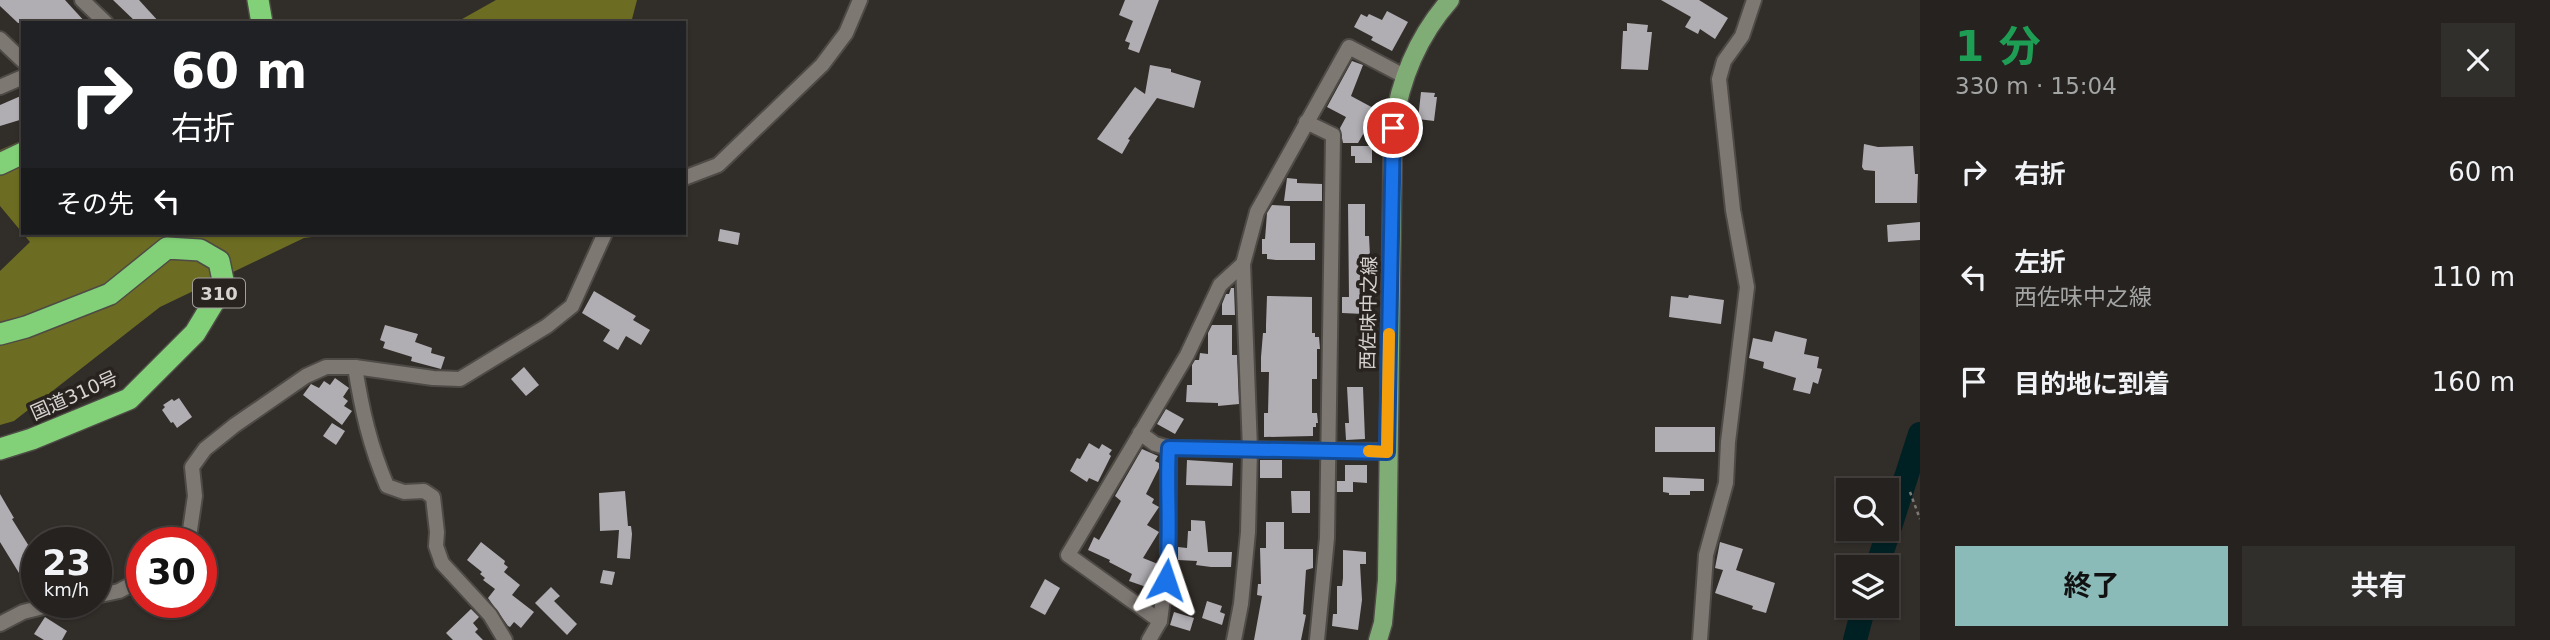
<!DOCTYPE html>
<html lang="ja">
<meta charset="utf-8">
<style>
body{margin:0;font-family:"DejaVu Sans","Noto Sans JP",sans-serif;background:#312f2c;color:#f1f3f6;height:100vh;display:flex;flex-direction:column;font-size:26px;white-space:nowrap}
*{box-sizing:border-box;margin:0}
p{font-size:23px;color:#a3a4a4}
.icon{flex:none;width:38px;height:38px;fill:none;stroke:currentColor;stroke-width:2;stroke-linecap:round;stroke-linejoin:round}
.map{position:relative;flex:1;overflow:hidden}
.sheet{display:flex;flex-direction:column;background:#25221f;width:630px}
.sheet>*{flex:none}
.hud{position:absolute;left:21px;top:21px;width:665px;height:214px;border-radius:0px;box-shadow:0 2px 5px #0004,0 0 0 2px #423f3d;background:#202124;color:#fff;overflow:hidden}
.buttons{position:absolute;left:1836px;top:478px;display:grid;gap:14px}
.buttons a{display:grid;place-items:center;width:63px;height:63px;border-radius:0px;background:#25221f;box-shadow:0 2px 5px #0004,0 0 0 2px #423f3d;font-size:35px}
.speed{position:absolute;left:21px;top:527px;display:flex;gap:14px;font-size:35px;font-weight:700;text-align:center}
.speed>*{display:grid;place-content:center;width:91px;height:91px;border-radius:50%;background:#25221f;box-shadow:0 2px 5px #0004,0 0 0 2px #423f3d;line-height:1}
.speed small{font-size:18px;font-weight:400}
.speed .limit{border:10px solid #d22;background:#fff;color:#111}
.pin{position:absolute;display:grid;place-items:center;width:60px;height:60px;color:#fff;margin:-30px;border:4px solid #fff;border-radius:50%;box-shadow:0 2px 7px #0007}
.me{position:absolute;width:77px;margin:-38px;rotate:5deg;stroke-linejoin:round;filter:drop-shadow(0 0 5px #0008)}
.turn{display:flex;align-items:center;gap:24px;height:147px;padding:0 35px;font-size:32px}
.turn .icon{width:91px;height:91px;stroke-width:2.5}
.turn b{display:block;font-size:49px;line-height:60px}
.then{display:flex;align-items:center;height:66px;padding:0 35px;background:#0003;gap:14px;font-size:26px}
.round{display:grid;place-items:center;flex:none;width:74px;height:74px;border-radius:0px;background:#312f2c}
.summary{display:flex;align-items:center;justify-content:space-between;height:119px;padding:0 35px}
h1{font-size:42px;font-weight:700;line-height:52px;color:#1e9e55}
.button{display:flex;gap:14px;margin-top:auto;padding:14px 35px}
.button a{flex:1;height:80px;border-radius:0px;background:#8bbbb9;color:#111;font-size:28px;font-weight:700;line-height:80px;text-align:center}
.button a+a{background:#312f2c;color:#f1f3f6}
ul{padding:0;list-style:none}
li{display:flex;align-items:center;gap:21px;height:105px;padding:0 35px}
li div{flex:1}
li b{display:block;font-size:26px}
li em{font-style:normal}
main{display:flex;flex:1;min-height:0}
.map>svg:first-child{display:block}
.forest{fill:#6c6d22}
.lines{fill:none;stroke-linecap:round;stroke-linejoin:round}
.river{stroke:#002124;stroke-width:24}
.building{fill:#b0adb3}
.minor-casing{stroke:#4e4a46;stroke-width:18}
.major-casing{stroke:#4e4a46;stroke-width:21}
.highway-casing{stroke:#4e4a46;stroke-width:24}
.path{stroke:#7e7a77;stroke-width:2.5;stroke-dasharray:3.5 3.5;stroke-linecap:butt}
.minor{stroke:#7e7873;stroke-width:14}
.major{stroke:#80ad76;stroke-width:18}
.highway{stroke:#82d178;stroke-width:21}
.route-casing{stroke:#114b97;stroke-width:18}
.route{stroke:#1a73e8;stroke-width:12}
.slow{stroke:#f59e0b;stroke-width:12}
.labels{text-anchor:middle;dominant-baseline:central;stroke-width:7;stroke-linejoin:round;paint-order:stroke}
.shield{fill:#28231f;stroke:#a29e9b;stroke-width:2}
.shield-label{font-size:18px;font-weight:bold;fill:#d6d3d0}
.street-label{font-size:19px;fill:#d6d3d0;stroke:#28231f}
</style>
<main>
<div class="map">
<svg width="1920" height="640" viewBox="0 0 1920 640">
<rect width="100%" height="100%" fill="#312d29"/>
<g class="forest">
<path d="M496,0H637L631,23H455Z"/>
<path d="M23,140V233H345L304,238L160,307L14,421L0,425V271L30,242L0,206V150Z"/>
</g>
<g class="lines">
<g class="river">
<path d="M1877,567L1920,434"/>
<path d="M1855,640L1864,606"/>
</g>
</g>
<g class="building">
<path d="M0,0H65L86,23H18L0,6Z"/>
<path d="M113,0H139L160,23H137Z"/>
<path d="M1125,0H1159L1139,53L1128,49L1130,43L1125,41L1133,21L1119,15Z"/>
<path d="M1661,0H1699L1728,18L1715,39L1700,29L1698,34L1685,27L1691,17Z"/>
<path d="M1387,11L1408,22L1392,51L1371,40L1373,37L1354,27L1361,14L1367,17L1369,14L1382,20Z"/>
<path d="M1627,23L1648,25L1647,32H1652L1648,70L1621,69L1623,31H1627Z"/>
<path d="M1352,61L1363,65L1351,96L1377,110L1358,143H1343L1340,128L1346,117L1327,107Z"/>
<path d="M1150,65L1171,69V72L1201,81L1194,108L1157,98L1128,139L1130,140L1122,154L1097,139L1135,87L1145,94Z"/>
<path d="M1421,92L1435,93L1434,97H1437L1434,121L1418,119Z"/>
<path d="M23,95V119L0,126V105Z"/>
<path d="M1864,144L1878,147L1913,146L1915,174H1918L1917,203H1875V171L1864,170L1862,167Z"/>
<path d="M1351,146H1372V163H1355V156H1351Z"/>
<path d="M1287,178L1297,179V183L1322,184V201H1284Z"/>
<path d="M1348,204H1365V236H1369L1370,256H1363L1364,314L1342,313V297H1349Z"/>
<path d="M1272,205L1290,206V243H1315V260H1276L1267,259V254H1262V239H1265L1267,213Z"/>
<path d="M1920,222V240L1888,242L1887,225Z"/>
<path d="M720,229L740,233L738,245L718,241Z"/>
<path d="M1231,288H1234L1235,315H1222V304L1226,294H1229Z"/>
<path d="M594,291L636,316L633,320L650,330L641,345L626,336L618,350L603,341L610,330L582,313Z"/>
<path d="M1689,295L1724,300L1721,324L1669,317L1671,296L1688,298Z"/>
<path d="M1267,296L1312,297V333H1315V337H1319L1320,349H1317V379H1312V413H1317L1318,423H1316V427H1313V436L1264,437V413H1268L1269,372H1261V357L1263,333H1266V325Z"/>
<path d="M385,325L418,334L415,342L432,348L431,353L445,357L441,369L411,361L412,357L383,348L385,342L380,340Z"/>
<path d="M1212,325H1232V355H1237L1239,404L1218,406V403L1186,402L1187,385H1192V365L1195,360H1199L1200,353L1208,354V333Z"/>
<path d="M1775,331L1807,339L1804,354L1819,357L1817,368L1822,369L1818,384L1813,382L1810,394L1793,390L1796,378L1763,368L1764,362L1749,358L1753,338L1772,342Z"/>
<path d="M524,367L539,385L526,396L511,379Z"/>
<path d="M335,378L349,388L343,397L348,401L344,406L352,411L342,425L303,395L311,384L319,388L324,381L330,385Z"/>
<path d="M1347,387H1363L1365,439L1346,440L1345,423H1349Z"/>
<path d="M179,398L192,417L177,428L173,422L171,423L162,410L165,407L163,405L172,399L174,401Z"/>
<path d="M1166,409L1184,419L1175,434L1157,424Z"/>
<path d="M332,423L345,431L336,445L323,436Z"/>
<rect x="1655" y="427" width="60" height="25"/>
<path d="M1089,443L1099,449L1102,444L1112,450L1109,454L1111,456L1098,482L1089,478L1087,482L1070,471L1077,458L1080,459Z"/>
<path d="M1142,449L1158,456L1155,461L1159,463V468L1146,494L1154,499L1152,503L1159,507L1147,525L1159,532L1143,558L1158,564L1152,589L1129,581L1132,574L1109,562L1110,560L1088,550L1094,537L1099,540L1121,501L1115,496Z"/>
<path d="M1187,460L1233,463L1232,486L1186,485Z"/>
<rect x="1260" y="460" width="22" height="18"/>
<path d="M1345,465H1367V483L1353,482V492H1337V481H1345Z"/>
<path d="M1663,477L1704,479V491H1690V495H1669V493L1663,492Z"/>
<path d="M625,491L628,526H631L632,534L630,559L617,558L619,530L600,531L599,493Z"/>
<path d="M1291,491H1310V513H1292Z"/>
<path d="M0,494L14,518L12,519L37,559V592L23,570L19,573L0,542Z"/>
<path d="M1191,520L1205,521L1208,552H1232L1231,567H1211L1196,565L1197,561L1178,560V547L1187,548L1188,531H1191Z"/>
<path d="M1266,522H1284V549H1313V568L1306,570L1303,614L1306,615L1301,640H1254L1262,596L1257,595L1258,584H1261L1260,548H1266Z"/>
<path d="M481,542L505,561L504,564L508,567L504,572L520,585L512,595L534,612L521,628L514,622L510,627L508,626L488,598L495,589L483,580L485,578L480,574L482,572L467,560Z"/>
<path d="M1720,542L1743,549L1736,570L1775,583L1766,613L1752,609L1753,606L1715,593L1723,570L1715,568Z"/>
<path d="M1343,550L1366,552V564H1360L1362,600L1358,630L1332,626L1333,614H1337V586H1342L1343,578Z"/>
<path d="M603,570L615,572L612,585L600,583Z"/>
<path d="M1045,579L1060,588L1045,615L1030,607Z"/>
<path d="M551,587L560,596L554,601L577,624L567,635L535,603Z"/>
<path d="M1207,601L1222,606L1220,612L1225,614L1222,625L1202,618Z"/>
<path d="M471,609L479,617L473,623L478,629L475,632L483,640H453L446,633Z"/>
<path d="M1174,612L1194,618L1190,631L1170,625Z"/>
<path d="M45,617L67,631L62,640H44L34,634Z"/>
</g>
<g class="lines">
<defs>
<g id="minor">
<path d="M82,0L106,23"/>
<path d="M0,39L23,61"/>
<path d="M0,87L23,77"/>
<path d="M1306,122L1333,135L1327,538L1317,640"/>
<path d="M684,178L718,165L822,65L846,33L860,0"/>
<path d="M355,367C362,411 370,446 387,486L404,492L424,491L433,497L437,532L436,546L442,563L490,615L505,640"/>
<path d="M1140,433L1155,444L1169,448L1387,451"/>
<path d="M178,542L190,530L195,496L192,467L205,449L235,425L306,376L326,367H355L433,378L460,379L547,326L572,306L605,233"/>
<path d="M96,596L119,591L142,579"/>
<path d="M1160,621L1068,555L1187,355L1220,285L1243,264"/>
<path d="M0,624L23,612L63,602"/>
<path d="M1149,640L1160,621L1168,560L1169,448"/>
<path d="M1234,640L1241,604L1248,532L1250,449L1243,264L1257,212L1349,47L1404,76"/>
<path d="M1700,640L1706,555L1726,483L1728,442L1747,287L1733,210L1719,79L1724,61L1742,36L1754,0"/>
</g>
<path id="major" d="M1378,640L1383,623L1387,580L1393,128C1400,80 1418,36 1450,0"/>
<g id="highway">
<path d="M258,0L262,23"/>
<path d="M0,164L23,153"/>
<path d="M0,334L26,327L110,294L167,248L200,250L219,261L224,285L195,333L129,399L32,439L0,449"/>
</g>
</defs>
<use href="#minor" class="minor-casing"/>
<use href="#major" class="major-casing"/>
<use href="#highway" class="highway-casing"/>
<path class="path" d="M1910,492L1920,519"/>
<use href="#minor" class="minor"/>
<use href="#major" class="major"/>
<use href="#highway" class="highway"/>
</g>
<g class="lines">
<defs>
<path id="route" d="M1166,580C1172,536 1166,492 1169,448L1387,452L1393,128"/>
</defs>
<use href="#route" class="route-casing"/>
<use href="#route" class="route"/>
<path class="slow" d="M1369,451L1387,452L1389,334"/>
</g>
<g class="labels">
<rect class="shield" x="193" y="278.5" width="52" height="29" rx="5"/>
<g class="shield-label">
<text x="219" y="293">310</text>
</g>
<g class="street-label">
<text transform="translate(1368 313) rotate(-89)">西佐味中之線</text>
<text transform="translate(74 395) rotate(-24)">国道310号</text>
</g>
</g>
</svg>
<div class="buttons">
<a><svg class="icon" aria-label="search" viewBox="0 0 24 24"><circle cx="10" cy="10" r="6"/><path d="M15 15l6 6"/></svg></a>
<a><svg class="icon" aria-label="layers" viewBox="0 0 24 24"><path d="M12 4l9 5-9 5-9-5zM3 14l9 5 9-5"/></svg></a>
</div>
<div class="speed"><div>23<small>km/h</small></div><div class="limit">30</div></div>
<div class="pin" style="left:1393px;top:128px;background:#d93025"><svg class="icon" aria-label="arrive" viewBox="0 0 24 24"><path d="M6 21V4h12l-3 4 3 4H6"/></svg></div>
<svg class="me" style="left:1166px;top:580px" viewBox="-20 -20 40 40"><path d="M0-17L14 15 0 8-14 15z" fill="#1a73e8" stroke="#fff" stroke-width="4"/></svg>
<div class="hud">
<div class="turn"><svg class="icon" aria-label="right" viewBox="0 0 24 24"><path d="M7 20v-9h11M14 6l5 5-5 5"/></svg><div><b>60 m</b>右折</div></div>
<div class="then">その先<svg class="icon" aria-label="left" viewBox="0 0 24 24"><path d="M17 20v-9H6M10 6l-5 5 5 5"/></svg></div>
</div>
</div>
<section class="sheet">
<div class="summary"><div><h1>1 分</h1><p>330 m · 15:04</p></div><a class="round"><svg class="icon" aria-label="close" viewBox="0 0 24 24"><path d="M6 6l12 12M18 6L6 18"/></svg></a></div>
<ul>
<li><svg class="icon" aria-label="right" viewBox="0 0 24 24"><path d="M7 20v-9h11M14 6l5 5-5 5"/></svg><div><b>右折</b></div><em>60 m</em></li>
<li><svg class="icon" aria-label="left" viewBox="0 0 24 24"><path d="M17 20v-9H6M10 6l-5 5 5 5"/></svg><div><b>左折</b><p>西佐味中之線</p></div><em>110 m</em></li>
<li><svg class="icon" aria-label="arrive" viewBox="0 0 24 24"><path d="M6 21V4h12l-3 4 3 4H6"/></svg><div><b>目的地に到着</b></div><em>160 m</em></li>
</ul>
<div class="button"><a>終了</a><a>共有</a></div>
</section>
</main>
